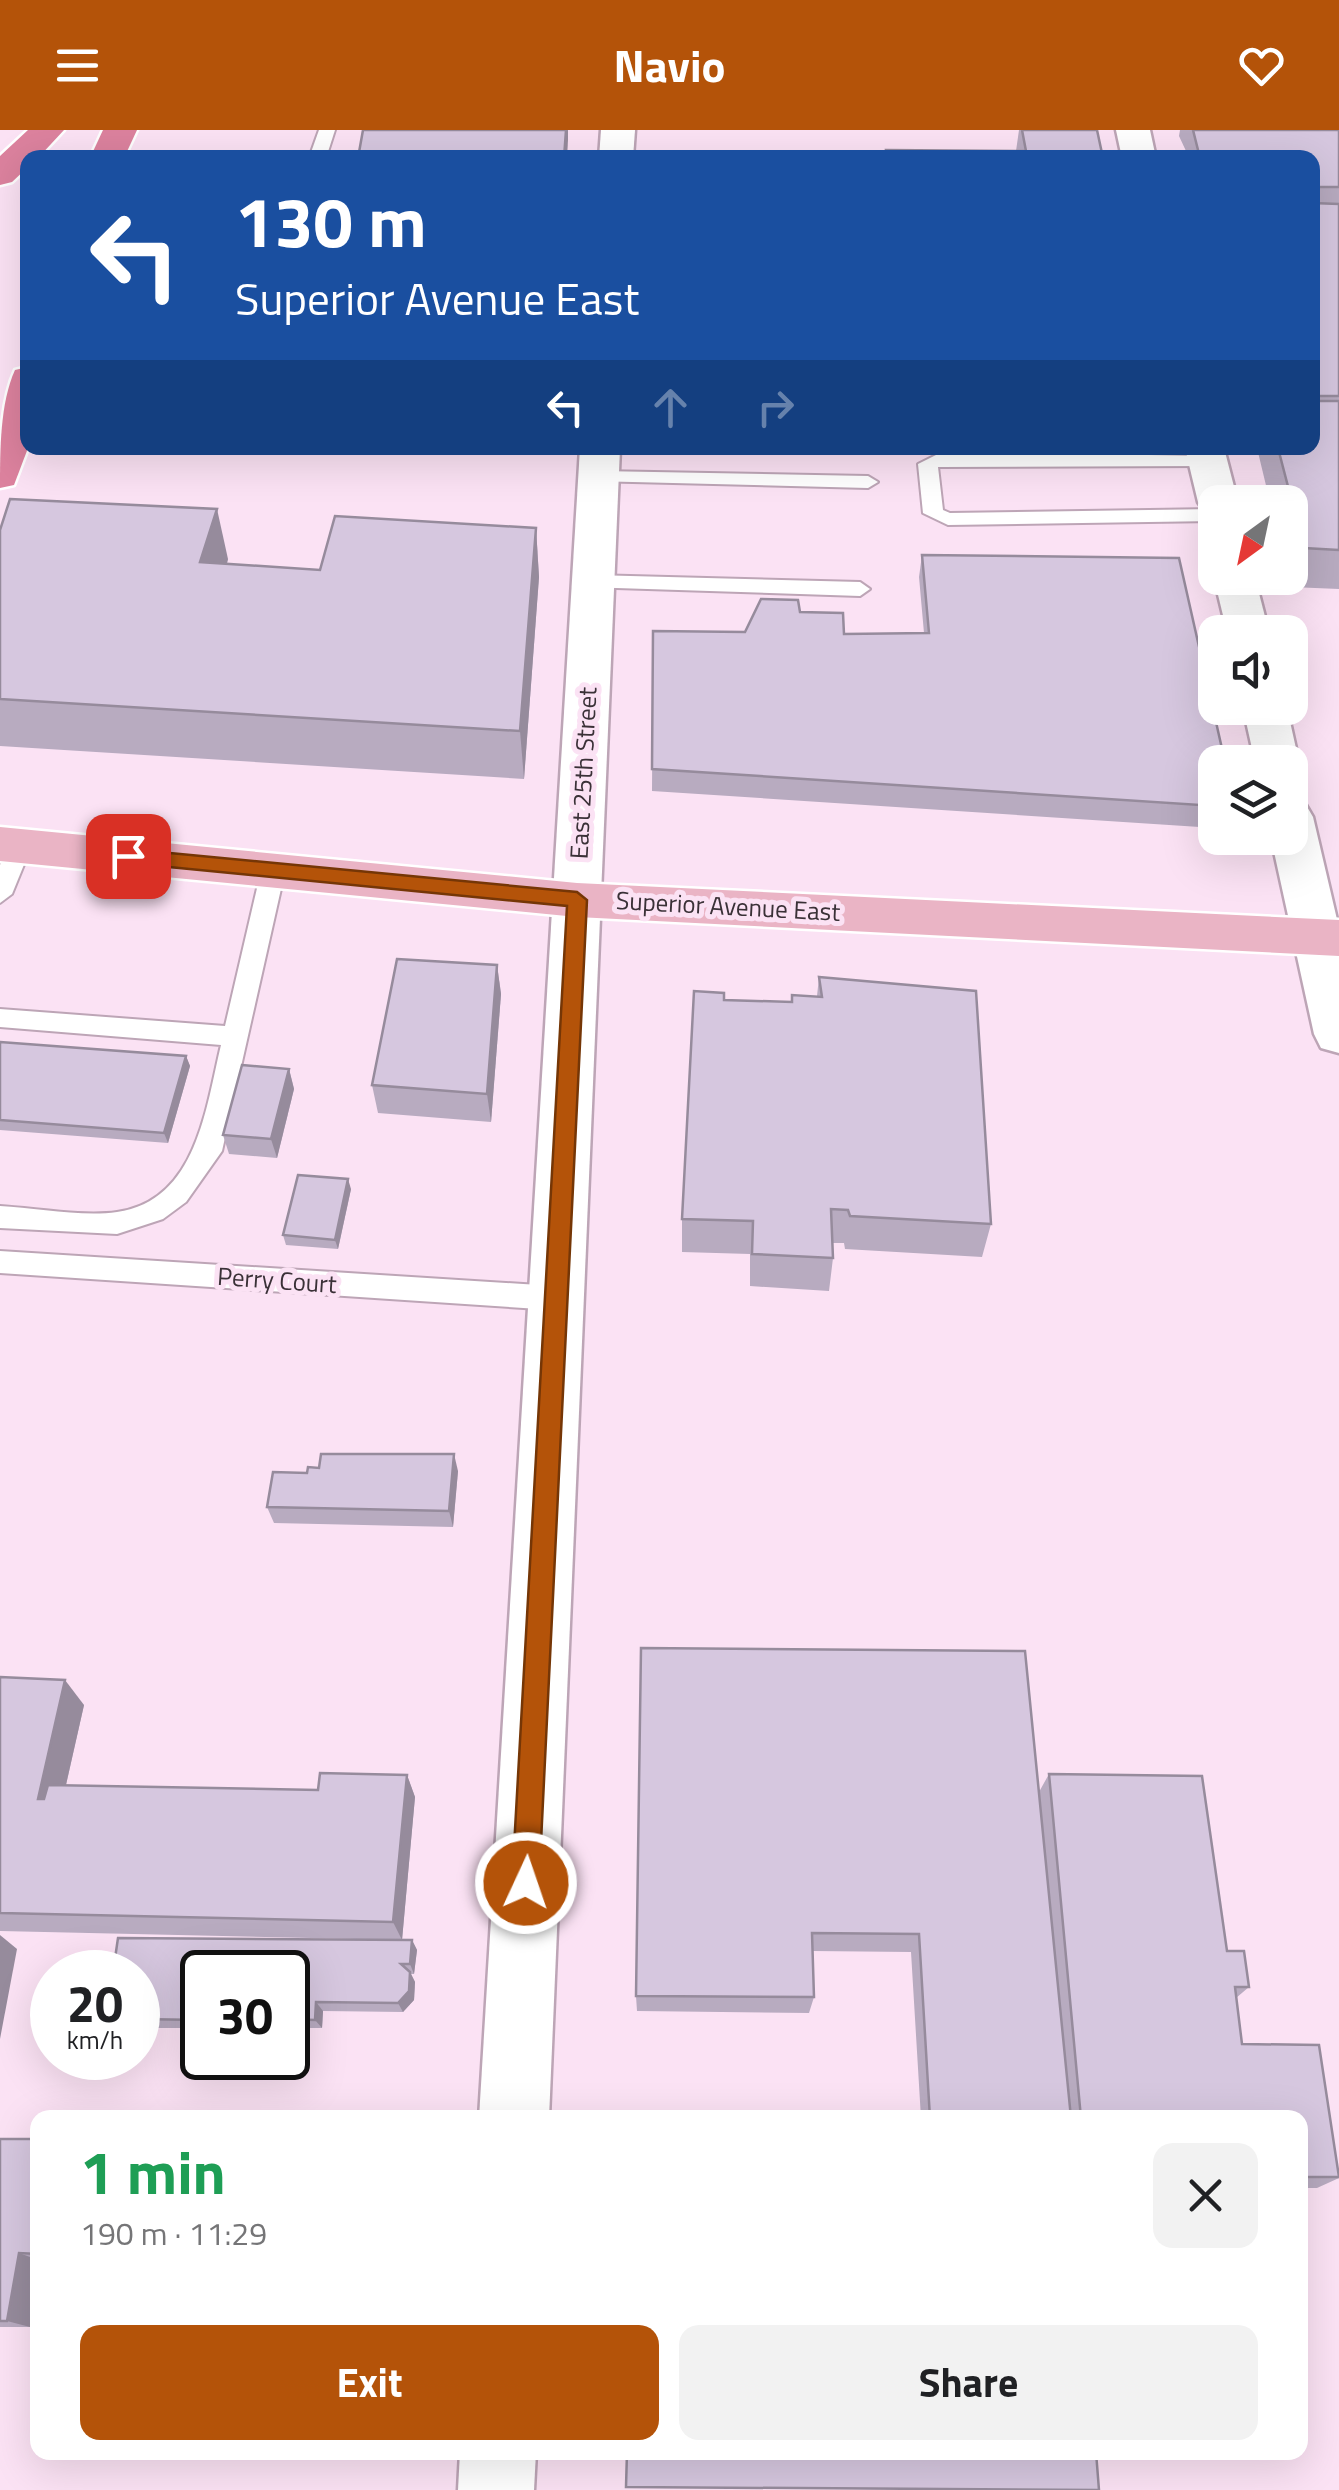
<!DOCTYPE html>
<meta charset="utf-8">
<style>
body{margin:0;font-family:"Titillium Web",sans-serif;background:#f2f2f2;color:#202124;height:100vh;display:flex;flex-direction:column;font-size:38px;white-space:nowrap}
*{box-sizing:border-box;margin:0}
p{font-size:32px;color:#757577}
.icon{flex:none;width:55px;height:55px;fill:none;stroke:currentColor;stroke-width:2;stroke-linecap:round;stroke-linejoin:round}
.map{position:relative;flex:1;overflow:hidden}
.drawer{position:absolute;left:30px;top:1980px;width:1278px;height:350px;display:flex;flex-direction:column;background:#fff;border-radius:20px;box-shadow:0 10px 40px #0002}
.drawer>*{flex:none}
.guide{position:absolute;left:20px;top:20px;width:1300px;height:305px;border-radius:20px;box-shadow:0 10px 40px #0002;background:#1a4fa0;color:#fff;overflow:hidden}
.needle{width:65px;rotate:213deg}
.controls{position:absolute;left:1198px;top:355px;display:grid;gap:20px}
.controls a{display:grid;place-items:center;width:110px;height:110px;border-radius:20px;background:#fff;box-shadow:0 10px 40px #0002;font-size:50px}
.speed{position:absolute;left:30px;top:1820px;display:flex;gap:20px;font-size:50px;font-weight:700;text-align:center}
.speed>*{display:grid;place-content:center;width:130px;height:130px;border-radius:50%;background:#fff;box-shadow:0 10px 40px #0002;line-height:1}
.speed small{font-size:25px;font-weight:400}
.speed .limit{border:5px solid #111;border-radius:15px;background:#fff;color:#111}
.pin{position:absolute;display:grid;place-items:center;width:85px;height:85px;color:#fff;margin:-42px;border-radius:20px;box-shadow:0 5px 15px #0006}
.me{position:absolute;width:110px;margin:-55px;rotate:3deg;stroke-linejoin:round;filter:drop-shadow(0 0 8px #0008)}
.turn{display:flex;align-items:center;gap:35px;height:210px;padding:0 50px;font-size:45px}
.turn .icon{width:130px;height:130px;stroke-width:2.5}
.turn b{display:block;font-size:70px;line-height:85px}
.lanes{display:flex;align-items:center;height:95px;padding:0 50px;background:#0003;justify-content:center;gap:50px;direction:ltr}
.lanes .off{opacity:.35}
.round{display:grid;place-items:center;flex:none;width:105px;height:105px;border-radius:20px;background:#f2f2f2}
.head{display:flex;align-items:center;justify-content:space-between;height:170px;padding:0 50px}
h1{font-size:60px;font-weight:700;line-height:75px;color:#1e9e55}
.cta{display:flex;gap:20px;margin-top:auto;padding:20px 50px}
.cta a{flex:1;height:115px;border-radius:20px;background:#b45309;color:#fff;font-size:40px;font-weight:700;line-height:115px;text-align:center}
.cta a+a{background:#f2f2f2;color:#202124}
header{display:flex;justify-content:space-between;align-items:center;height:130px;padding:0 50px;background:#b45309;color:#fff;font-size:45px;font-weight:700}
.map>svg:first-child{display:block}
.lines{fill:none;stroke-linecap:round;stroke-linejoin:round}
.lane-casing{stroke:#bda5b6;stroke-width:4}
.street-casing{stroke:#bda5b6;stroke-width:5}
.primary-casing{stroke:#fff;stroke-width:5}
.highway-casing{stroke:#fff;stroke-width:5}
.lane{fill:#fff;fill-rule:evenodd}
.street{fill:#fff;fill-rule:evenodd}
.primary{fill:#eab4c5;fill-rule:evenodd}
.highway{fill:#dc829e;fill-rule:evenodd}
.wall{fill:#b8abc0}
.shaded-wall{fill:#968b9c}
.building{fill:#d6c7df;stroke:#968b9c;stroke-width:2.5}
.route{fill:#b45309;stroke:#753606;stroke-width:2.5}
.labels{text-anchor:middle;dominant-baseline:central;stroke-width:10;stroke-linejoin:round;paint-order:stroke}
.street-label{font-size:25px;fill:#3a3137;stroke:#fbe2f4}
</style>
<header><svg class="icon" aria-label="menu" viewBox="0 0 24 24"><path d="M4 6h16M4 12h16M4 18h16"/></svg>Navio<svg class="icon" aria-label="heart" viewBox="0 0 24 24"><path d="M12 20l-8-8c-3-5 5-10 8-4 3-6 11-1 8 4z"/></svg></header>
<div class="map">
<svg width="1339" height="2360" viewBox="0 0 1339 2360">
<rect width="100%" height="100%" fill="#fbe2f4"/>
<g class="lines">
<defs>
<g id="lane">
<path d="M319,0H335L326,28H309Z"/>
<path d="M942,322L1215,326V334L1208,336L938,337L943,380L950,383L1215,379V391L948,395L923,383L918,334Z"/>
<path d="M599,341L868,346L878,352L868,358L592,351L589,347Z"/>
<path d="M592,445L860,452L870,459L860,466L585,457L582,452L585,447Z"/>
<path d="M20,707L32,715L12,764L0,773V735L12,709Z"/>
<path d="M273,733L285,741L222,1021L186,1072L163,1089L117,1104L0,1098V1076C35,1078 83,1087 117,1082C197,1071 206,977 221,915L0,897V879L225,896L261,741Z"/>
<path d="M0,1121L554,1156L564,1160L568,1168L564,1176L554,1180L0,1143Z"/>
</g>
<g id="street">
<path d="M601,0H635L633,28H599Z"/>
<path d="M1116,0H1150L1156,28H1122Z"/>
<path d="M580,318H620L549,1988H479Z"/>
<path d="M1185,318H1224L1238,372H1215V384L1204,381L1198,372Z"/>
<path d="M1214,448H1255L1269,502H1227Z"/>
<path d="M1243,578H1287L1299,632L1293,643L1290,644V632H1255Z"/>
<path d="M1290,671L1306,675L1313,687L1339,798V923L1321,918L1314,904L1271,708H1290Z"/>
<path d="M460,2322H536L534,2360H458Z"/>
</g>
<path id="primary" d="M0,697L577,753L1339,790V826L577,787L0,731Z"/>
<g id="highway">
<path d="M28,0H64L38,28H28V37L12,52L0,55V26Z"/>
<path d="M103,0H137L124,28H90Z"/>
<path d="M28,237V318L14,355L0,358C0,320 0,273 15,240Z"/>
</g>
</defs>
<use href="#lane" class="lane-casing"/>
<use href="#street" class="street-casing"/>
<use href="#primary" class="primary-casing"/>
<use href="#highway" class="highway-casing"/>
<use href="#lane" class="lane"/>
<use href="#street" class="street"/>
<use href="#primary" class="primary"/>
<use href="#highway" class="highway"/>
</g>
<g class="wall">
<path d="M1019,0H1097L1103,28H885L886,20L1016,21Z"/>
<path d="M1180,0H1339V459L1291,457L1289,448L1290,372H1270L1257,318H1312V28H1186V21L1179,6Z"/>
<path d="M536,398L539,447L524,649L0,616V400L228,429L227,434L320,440Z"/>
<path d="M922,425L1215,632V698L652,661L653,501L745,502L800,482L844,504L924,503L919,447Z"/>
<path d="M497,835L501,864L491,992L378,983L372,955Z"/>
<path d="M819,847L991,1094L982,1127L845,1119L844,1113H832L833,1128L829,1161L750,1156V1124L682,1122V1089L724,870L792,872L817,866Z"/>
<path d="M0,912L186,926L190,936L168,1013L0,1000Z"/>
<path d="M289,939L294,959L277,1028L229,1024L223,1005Z"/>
<path d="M351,1059L338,1119L286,1115L283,1105Z"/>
<path d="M319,1338L458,1341L453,1397L274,1393L267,1377L307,1343Z"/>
<path d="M641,1518L1025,1521L1039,1662L1049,1644L1202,1646L1227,1821H1244L1249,1857L1236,1868L1242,1914L1319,1915L1339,2048L1317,2058H1300V1988H921L911,1822L812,1821L814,1867L809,1883L637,1881L636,1866Z"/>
<path d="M0,1547L84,1575L66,1655L318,1660L407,1645L415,1667L402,1810L0,1801Z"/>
<path d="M412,1810L417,1820L414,1844H411L415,1852L414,1870L403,1882L323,1881L322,1898H288V1842H202V1898H138V1842Z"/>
<path d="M0,2009H38V2157L30,2197H0Z"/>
</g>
<g class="shaded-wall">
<path d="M566,0H568V10L567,28H564Z"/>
<path d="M217,379L228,429L212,481L200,432Z"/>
<path d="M536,398L539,447L524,649L520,601Z"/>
<path d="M497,835L501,864L491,992L487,964Z"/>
<path d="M186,926L190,936L168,1013L164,1003Z"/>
<path d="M289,939L294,959L277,1028L271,1009Z"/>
<path d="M348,1049L351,1059L338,1119L335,1110Z"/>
<path d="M454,1324L458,1341L453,1397L449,1381Z"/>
<path d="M65,1550L84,1575L58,1690L38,1669Z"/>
<path d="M407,1645L415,1667L402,1810L393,1792Z"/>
<path d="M0,1805L17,1819L0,1909Z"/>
<path d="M412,1810L417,1820L414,1844L410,1834Z"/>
<path d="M410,1842L415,1852L414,1870L403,1882L398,1873Z"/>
<path d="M316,1872L323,1881L322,1898L315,1890Z"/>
<path d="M19,2123L38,2130V2157L30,2197L7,2191Z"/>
</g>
<g class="building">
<path d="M363,0H566L564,28H358Z"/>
<path d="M1022,0H1097L1103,28H887L886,20L1026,21Z"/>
<path d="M1193,0H1339V57H1312V28H1200Z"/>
<path d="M1312,73L1339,74V266H1316L1312,255Z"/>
<path d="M1312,271H1339V420L1304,418L1278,318H1312Z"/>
<path d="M10,369L217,379L200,432L320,440L335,386L536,398L520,601L0,569V400Z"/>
<path d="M922,425L1179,428L1225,632H1215V676L652,639L653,501L745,502L761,469L798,470L800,482L843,483L844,504L929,503Z"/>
<path d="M397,829L497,835L487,964L372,955Z"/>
<path d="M819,847L976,861L991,1094L850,1086L848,1080L831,1079L833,1128L752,1124L753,1091L682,1089L694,861L724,863V870L792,872V865L822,867Z"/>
<path d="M0,912L186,926L164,1003L0,990Z"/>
<path d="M242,935L289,939L271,1009L223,1005Z"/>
<path d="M298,1045L348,1049L335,1110L283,1105Z"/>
<path d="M321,1324H454L449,1381L267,1377L273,1342L307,1343L308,1337L319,1338Z"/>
<path d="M641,1518L1025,1521L1071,1988H930L919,1804L812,1803L814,1867L636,1866Z"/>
<path d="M0,1547L65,1550L38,1669H44L48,1655L318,1660L320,1643L407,1645L393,1792L0,1783Z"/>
<path d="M1049,1644L1202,1646L1227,1821H1244L1249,1857H1235L1242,1914L1319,1915L1339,2047H1300V1988H1081Z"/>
<path d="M118,1808L412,1810L410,1834H401L410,1842L409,1861L398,1873L316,1872L315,1890L288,1889V1842H202V1890L138,1889V1842H113Z"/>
<path d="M0,2009H38V2124L19,2123L7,2191H0Z"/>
<path d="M627,2322H1096L1099,2360L626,2357Z"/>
</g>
<path class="route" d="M128,719L577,762L587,770L539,1753L535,1763L526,1767L516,1763L512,1753L567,776L128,733L119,726Z"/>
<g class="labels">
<g class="street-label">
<text transform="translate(583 643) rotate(-87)">East 25th Street</text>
<text transform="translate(728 776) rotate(3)">Superior Avenue East</text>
<text transform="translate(277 1150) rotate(4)">Perry Court</text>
</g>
</g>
</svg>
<div class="controls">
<a><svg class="needle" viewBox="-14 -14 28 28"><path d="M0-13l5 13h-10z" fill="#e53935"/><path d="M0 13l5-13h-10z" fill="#757577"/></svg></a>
<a><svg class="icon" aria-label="sound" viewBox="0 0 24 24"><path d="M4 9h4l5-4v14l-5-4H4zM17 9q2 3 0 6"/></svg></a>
<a><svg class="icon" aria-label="layers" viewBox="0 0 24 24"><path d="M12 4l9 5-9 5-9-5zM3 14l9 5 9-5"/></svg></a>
</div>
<div class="speed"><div>20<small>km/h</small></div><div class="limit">30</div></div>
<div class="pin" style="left:128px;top:726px;background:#d93025"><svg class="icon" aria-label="arrive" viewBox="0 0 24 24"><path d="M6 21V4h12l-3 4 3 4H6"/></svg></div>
<svg class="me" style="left:526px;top:1753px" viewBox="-20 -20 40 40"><circle r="17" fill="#b45309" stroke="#fff" stroke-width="3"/><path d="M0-11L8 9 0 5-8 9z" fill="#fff"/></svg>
<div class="guide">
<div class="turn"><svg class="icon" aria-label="left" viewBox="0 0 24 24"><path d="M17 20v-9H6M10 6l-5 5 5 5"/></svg><div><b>130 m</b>Superior Avenue East</div></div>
<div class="lanes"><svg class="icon" aria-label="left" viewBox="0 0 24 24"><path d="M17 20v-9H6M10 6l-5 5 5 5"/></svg><svg class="icon off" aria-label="ahead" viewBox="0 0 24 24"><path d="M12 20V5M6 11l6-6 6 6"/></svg><svg class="icon off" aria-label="right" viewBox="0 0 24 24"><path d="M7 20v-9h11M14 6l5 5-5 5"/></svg></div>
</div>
<section class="drawer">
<div class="head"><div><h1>1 min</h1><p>190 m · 11:29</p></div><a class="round"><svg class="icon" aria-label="close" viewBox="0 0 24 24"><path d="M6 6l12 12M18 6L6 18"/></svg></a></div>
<div class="cta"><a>Exit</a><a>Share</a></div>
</section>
</div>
